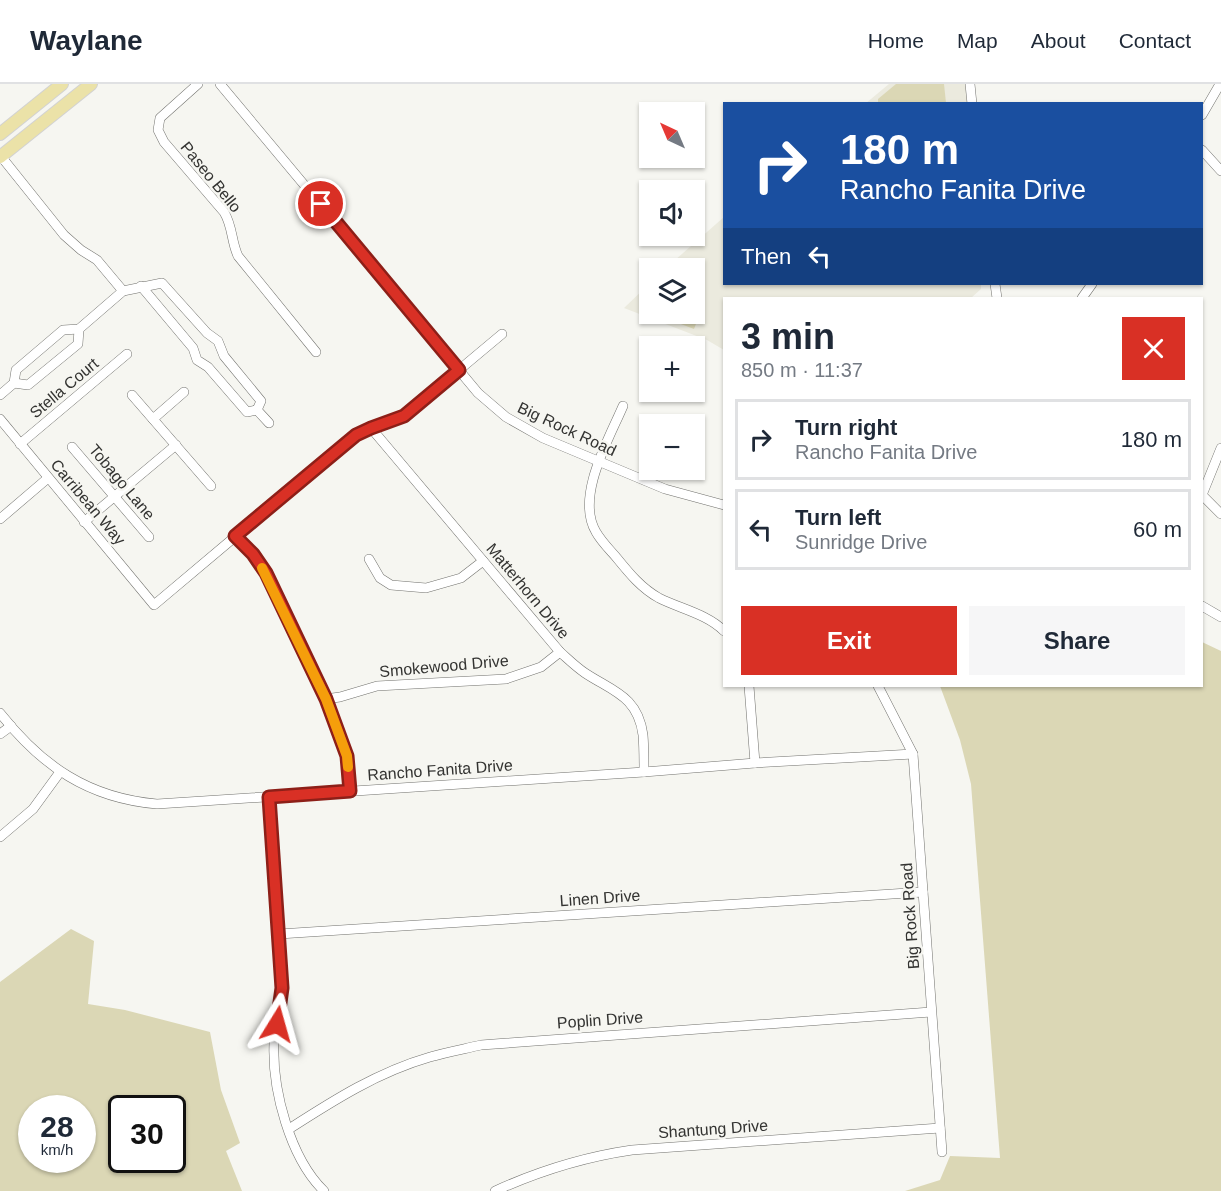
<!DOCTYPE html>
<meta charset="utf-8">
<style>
body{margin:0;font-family:Helvetica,sans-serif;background:#f6f6f7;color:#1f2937;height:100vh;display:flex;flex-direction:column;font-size:22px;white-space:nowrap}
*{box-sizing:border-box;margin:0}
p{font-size:20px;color:#747a83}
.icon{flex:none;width:33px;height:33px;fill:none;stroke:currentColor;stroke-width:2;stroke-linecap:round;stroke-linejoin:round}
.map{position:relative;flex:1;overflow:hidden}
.drawer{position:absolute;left:723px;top:213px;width:480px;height:390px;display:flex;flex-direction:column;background:#fff;border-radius:0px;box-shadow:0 2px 4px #0004}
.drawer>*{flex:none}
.top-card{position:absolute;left:723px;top:18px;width:480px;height:183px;border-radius:0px;box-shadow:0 2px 4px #0004;background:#1a4fa0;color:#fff;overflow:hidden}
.needle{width:39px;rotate:316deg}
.buttons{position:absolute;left:639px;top:18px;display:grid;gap:12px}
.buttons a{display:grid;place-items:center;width:66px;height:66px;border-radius:0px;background:#fff;box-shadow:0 2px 4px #0004;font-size:30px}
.speed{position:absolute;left:18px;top:1011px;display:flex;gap:12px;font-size:30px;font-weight:700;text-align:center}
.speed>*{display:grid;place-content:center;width:78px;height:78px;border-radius:50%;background:#fff;box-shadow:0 2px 4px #0004;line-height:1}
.speed small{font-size:15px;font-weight:400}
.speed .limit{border:3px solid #111;border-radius:9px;background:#fff;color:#111}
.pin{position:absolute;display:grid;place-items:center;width:51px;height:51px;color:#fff;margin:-26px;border:3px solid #fff;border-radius:50%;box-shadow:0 2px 6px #0007}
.me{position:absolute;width:66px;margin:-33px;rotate:8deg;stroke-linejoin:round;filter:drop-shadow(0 0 4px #0008)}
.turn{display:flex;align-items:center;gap:21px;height:126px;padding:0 18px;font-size:27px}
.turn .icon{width:78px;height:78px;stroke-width:2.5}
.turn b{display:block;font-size:42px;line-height:51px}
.then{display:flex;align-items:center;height:57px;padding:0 18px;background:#0003;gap:12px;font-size:22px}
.round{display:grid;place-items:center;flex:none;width:63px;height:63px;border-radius:0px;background:#f6f6f7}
.head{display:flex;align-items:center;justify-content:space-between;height:102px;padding:0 18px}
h1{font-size:36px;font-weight:700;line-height:45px}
.primary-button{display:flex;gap:12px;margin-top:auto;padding:12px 18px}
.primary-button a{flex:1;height:69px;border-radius:0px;background:#d93025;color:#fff;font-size:24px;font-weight:700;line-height:69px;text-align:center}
.primary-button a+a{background:#f6f6f7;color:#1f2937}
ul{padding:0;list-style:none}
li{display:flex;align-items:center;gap:18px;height:81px;margin:0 12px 9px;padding:0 6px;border:3px solid #e0e1e3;border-radius:0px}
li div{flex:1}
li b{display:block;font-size:22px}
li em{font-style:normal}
header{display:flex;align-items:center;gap:36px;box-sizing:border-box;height:84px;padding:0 30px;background:#fff;border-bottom:2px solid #e0e1e3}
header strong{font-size:28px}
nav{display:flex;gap:33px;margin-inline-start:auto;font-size:21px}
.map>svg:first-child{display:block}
.built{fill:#ebeade}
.green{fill:#dbd7b5;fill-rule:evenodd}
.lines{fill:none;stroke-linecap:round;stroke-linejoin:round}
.minor-casing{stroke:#72726e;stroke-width:10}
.major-casing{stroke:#d2d2d2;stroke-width:14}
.minor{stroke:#fff;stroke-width:9}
.major{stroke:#ebe2a8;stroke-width:12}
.route-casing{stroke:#8d1f18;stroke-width:15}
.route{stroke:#d93025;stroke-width:10}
.slow{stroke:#f59e0b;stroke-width:10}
.labels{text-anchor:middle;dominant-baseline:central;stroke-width:5;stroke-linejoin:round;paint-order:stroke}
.street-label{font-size:16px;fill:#333331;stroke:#f6f6f1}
</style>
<header>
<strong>Waylane</strong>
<nav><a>Home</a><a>Map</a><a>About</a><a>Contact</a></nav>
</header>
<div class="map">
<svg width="1221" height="1107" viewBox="0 0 1221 1107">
<rect width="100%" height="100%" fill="#f6f6f1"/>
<g class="built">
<path d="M889,0H967L968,19L865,20Z"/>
<path d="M724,133V200H981V205L971,214H724V266L707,256L624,224L649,200L650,230H694V184H666Z"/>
</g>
<g class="green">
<path d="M896,0H944L946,19H878V15Z"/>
<path d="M695,225L701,227L694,245L665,234L667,230H694Z"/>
<path d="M1202,558L1221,567V1107H905L940,1096L950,1072L1000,1074L971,700L960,656L940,602H1202Z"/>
<path d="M71,845L94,857L88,920L125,926L210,948L221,1006L240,1059L226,1067L242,1107H0V898ZM32,1024H82V1076H32ZM122,1024H172V1076H122Z"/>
</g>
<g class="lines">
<defs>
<g id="minor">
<path d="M198,0L160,34L158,46L164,58L224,128C233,143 231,157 238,172L316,268"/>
<path d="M220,0L478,309L506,333L543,354L665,405L724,421"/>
<path d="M970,0L972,20"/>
<path d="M1202,31L1220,0"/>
<path d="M1202,66L1221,87"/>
<path d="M0,71L64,151L81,166L97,176L123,207"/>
<path d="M995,200L997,214"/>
<path d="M141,202L193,264L197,276L208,283L247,328L257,326"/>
<path d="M1082,214L1092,200"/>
<path d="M14,299L28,301L78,260L79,245"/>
<path d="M0,311L14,299L16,286L63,246L79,245L123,207L162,199L207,249L218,257L224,272L261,317L257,326"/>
<path d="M132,311L211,402"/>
<path d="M623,322C609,355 575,413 596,448C601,457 609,465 616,473C629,489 641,504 659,514C681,525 707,530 724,547"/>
<path d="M257,326L269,339"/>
<path d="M0,335L154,521L356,351L404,332L502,250"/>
<path d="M153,335L184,308"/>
<path d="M371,344L560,568C568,575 576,583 585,589C612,607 638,612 643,651C644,663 644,676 644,688"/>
<path d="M20,360L127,270"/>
<path d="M72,363L149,453"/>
<path d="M1221,364L1202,411L1221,430"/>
<path d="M0,435L48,394"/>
<path d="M84,438L176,361"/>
<path d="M235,452L253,470L266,489L325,615L347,672L350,707"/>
<path d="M369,475L380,494L391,501L426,504L461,494L483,477"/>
<path d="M1202,522L1221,533"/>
<path d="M749,602L755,679"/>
<path d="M878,602L913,670L942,1068"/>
<path d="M325,615L340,613L377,602L506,595L541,583L560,568"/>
<path d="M0,629C42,682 88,714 157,720L644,688L755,679L913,670"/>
<path d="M0,650L11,642"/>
<path d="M269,713C273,776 279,838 282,901C282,920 275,940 274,959C272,1006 290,1074 324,1107"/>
<path d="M0,753L33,725L60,688"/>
<path d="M279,850L923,808"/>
<path d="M289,1045C334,1016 378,988 430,973C447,968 464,965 481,961L931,928"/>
<path d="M495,1107C539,1087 584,1073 632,1066L940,1044"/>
</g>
<g id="major">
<path d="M0,50L62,0"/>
<path d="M0,73L91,0"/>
</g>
</defs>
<use href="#minor" class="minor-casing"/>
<use href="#major" class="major-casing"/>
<use href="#minor" class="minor"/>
<use href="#major" class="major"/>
</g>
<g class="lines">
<defs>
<path id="route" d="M277,940L282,904L269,713L350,707L347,672L326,615L266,489L253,470L235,452L356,351L371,344L404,332L459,286L321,120"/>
</defs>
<use href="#route" class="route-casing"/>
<use href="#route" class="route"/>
<path class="slow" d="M262,484L326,615L347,672L348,683"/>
</g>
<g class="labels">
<g class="street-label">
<text transform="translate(211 93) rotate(51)">Paseo Bello</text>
<text transform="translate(64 304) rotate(-40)">Stella Court</text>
<text transform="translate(567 345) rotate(25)">Big Rock Road</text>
<text transform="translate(122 398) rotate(50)">Tobago Lane</text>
<text transform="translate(88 418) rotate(50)">Carribean Way</text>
<text transform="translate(528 507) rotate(50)">Matterhorn Drive</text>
<text transform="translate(444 582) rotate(-5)">Smokewood Drive</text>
<text transform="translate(440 686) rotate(-4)">Rancho Fanita Drive</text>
<text transform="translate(600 814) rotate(-4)">Linen Drive</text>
<text transform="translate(910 832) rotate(-94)">Big Rock Road</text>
<text transform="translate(600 936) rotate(-4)">Poplin Drive</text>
<text transform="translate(713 1045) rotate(-4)">Shantung Drive</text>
</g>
</g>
</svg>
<div class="buttons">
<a><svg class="needle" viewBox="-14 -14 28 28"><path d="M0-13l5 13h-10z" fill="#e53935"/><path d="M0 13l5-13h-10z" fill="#747a83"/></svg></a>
<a><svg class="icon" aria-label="sound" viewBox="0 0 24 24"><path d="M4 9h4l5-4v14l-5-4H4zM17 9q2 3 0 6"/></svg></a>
<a><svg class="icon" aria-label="layers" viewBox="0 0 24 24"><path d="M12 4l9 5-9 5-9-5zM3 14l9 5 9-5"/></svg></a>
<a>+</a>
<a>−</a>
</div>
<div class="speed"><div>28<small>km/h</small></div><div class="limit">30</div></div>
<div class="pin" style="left:321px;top:120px;background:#d93025"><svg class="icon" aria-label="arrive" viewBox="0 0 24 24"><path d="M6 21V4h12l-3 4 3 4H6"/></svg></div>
<svg class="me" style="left:277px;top:940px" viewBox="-20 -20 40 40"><path d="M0-17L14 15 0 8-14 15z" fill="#d93025" stroke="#fff" stroke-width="4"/></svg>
<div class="top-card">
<div class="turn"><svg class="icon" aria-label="right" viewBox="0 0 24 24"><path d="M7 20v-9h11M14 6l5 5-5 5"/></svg><div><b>180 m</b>Rancho Fanita Drive</div></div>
<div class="then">Then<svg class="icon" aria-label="left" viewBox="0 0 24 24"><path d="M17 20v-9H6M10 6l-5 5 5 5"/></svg></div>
</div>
<section class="drawer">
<div class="head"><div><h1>3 min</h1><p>850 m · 11:37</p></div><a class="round" style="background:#d93025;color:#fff"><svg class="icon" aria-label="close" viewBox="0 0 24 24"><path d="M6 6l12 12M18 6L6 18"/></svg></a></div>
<ul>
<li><svg class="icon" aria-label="right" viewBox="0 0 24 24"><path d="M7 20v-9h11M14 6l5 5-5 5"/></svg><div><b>Turn right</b><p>Rancho Fanita Drive</p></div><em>180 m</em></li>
<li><svg class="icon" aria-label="left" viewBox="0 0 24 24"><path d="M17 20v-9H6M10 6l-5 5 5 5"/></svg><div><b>Turn left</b><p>Sunridge Drive</p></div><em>60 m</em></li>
</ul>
<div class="primary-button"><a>Exit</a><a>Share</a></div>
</section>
</div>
